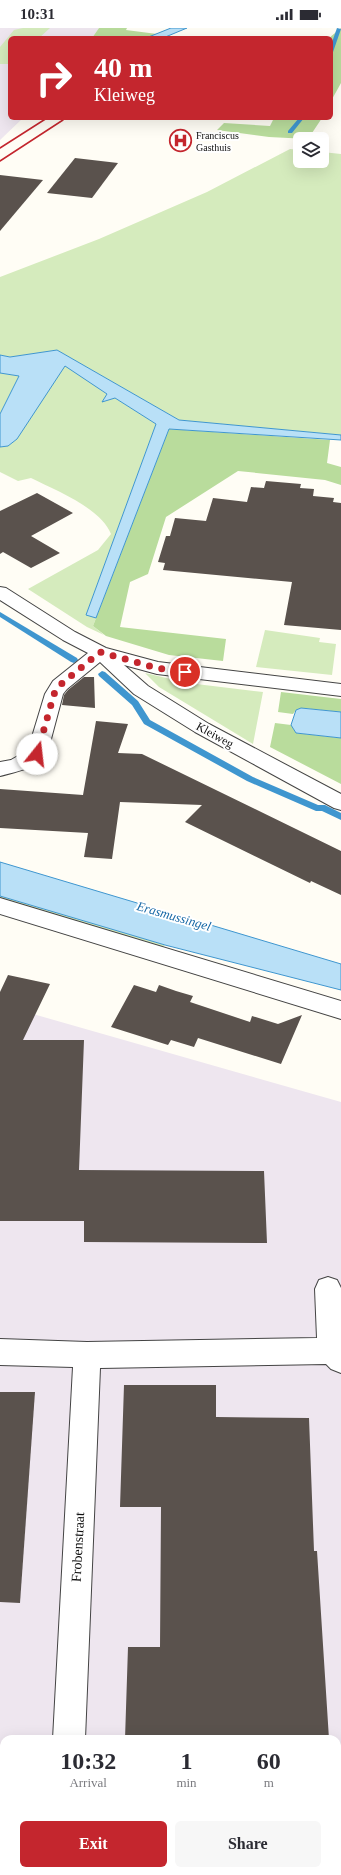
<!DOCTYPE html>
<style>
body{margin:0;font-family:Georgia,serif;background:#f7f7f7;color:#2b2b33;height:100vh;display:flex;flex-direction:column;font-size:15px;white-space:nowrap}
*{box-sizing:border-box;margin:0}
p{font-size:13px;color:#7c7c81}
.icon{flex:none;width:22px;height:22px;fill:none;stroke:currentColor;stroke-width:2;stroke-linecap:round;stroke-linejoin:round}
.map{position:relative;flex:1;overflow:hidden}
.details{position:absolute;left:0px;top:1707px;width:341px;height:140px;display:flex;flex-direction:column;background:#fff;border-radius:12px 12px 0 0;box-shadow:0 4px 16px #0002}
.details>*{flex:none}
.hud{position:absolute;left:8px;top:8px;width:325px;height:84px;border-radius:6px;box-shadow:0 4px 16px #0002;background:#c4262e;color:#fff;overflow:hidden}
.tools{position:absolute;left:293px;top:104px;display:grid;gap:8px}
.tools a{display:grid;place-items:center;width:36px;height:36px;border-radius:6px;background:#fff;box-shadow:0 4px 16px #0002;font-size:20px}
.pin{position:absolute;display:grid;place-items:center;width:34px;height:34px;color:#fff;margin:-17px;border:2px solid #fff;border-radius:50%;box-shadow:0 1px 4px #0007}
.me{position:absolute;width:44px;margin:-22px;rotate:16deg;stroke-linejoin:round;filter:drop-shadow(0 0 3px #0008)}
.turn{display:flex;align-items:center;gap:14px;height:84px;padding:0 20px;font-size:18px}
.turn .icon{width:52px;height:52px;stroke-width:2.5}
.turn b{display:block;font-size:28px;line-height:34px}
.eta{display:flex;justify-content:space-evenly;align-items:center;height:68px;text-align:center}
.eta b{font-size:24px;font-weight:800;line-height:28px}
.primary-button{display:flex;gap:8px;margin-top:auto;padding:8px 20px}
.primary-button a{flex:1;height:46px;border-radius:6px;background:#c4262e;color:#fff;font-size:16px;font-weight:800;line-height:46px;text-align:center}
.primary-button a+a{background:#f7f7f7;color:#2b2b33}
.status{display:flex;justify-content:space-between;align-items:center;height:28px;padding:0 20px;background:#fff;direction:ltr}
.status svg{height:11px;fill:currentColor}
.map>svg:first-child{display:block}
.industrial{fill:#eee6ef;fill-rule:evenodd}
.green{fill:#d5ebbd}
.forest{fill:#b9dc9c}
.water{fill:#b9e0f7;stroke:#3f96cf}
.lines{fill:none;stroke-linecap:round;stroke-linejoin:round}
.stream{fill:#3f96cf;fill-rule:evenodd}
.building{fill:#5a524d}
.minor-casing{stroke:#444;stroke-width:2}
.minor{fill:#fff;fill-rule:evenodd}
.rail{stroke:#c4262e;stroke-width:1.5}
.route{stroke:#c4262e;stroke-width:7;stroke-dasharray:0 12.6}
.labels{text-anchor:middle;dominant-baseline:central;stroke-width:4;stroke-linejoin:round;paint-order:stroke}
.far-poi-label{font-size:10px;fill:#111;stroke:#fff;text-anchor:start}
.street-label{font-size:12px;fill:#111;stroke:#fff}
.water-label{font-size:13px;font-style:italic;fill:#1768a6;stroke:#fff}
.near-street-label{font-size:14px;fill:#111;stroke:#fff}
</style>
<div class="status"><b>10:31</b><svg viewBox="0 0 49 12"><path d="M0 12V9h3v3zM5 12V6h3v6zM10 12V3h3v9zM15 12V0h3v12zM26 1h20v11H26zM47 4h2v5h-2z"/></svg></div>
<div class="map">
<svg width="341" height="1847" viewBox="0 0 341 1847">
<rect width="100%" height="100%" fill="#fffdf5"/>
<g class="industrial">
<path d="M0,0H99L92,10H10V90H23L0,112Z"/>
<path d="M0,986H33L341,1074V1847H0ZM4,1711H337V1843H4Z"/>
</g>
<g class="green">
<path d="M23,0H50L39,10H10V36H0V19L14,2Z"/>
<path d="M290,121L300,122V133H322V124L341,126V407L179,392L57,322L10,329L0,327V249L99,211L207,164Z"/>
<path d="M65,337L107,366L103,373L115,370L156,396L86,587L96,590L93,598L104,607L87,599L28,561L98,522L111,506C101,480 55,462 31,450L18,453L0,444V419L8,418L17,411Z"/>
<path d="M0,345L19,348L0,386Z"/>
<path d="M265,602L320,610L319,614L336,616L332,647L256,639Z"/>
<path d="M145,645L188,655L263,664L253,716L159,659Z"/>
<path d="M0,868L165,917L162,920L0,872Z"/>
<path d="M0,1719H4V1808L0,1806Z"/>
</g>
<g class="forest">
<path d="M99,0H127L126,2L157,6L146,10H92Z"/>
<path d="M341,0V55L331,73V10H329Z"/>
<path d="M274,90H322L308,111L269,109L217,102L224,95L270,98Z"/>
<path d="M169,401L330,412L327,435L341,439V457L325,452L238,443L166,489L148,546L130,554L120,599L226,611L223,633L169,627L106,608L93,598Z"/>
<path d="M281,664L341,671V684L302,680L296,682L293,686L278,684Z"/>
<path d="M275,695L291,697L296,705L341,710V756L270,719Z"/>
</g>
<g class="water">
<path d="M171,0H187L163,10H146Z"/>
<path d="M57,322L179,392L341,407V412L169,401L96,590L86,587L156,396L115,370L102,374L107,366L65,338L17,411L8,418L0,419V386L19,348L0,345V327L10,329Z"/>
<path d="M301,680L341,684V710L296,705L291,697L296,682Z"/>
<path d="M0,834L341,936V962L165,917L0,868Z"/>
</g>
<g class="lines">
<g class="stream">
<path d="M337,0L341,1L333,24L331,25V17Z"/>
<path d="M299,90H304L292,105H288V103Z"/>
<path d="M0,584L77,630L78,632L74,635L71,634L0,589Z"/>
<path d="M102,643L105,644L138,673L150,692L253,749L318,777H325L341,785V792L322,783H316L247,753L144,696L132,677L99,648L98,646Z"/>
</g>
</g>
<g class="building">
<path d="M75,130L118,135L92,170L47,165Z"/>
<path d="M0,147L43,152L0,203Z"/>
<path d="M266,453L301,456L300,460L314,461L313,468L334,470L333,474L341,475V602L284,597L292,554L163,542L165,535L158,534L166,508H170L175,490L206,493L213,470L247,474L251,459L264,460Z"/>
<path d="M37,465L73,485L31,508L60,525L31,540L3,524L0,526V483Z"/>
<path d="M84,649H94L95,680L62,677L64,667L68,662Z"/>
<path d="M96,693L128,696L118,725L142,726L341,823V867L311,853L310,855L185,794L202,777L120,774L112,831L84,829L88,805L0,800V761L83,767Z"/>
<path d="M8,947L50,956L23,1012H84L79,1142L264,1143L267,1215L84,1214V1193H0V964Z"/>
<path d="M134,957L156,964L159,957L176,963L193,968L190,974L250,994L252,988L278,996L302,987L281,1036L198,1010L194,1019L171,1012L168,1017L111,999Z"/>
<path d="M124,1357H216V1389L309,1390L314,1523H317L329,1711H125L128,1619H160L161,1479H120Z"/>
<path d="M0,1364H35L20,1575L0,1574Z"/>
</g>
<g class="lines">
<defs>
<g id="minor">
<path d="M0,559L6,560L75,604L106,620L158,634L341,656V668L157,646L124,637L148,658L209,696L341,766V782L334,780L195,704L134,666L100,634L67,661L63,666L47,726C38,740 15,744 0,748V734L11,732L28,722L45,666L53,653L88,625L63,612L0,572Z"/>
<path d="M0,870L341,973V991L0,886Z"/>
<path d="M328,1249L337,1252L341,1260V1345L331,1341L326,1336L100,1340L85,1711H53L73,1339L0,1337V1311L87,1314L317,1310L315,1261L319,1252Z"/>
<path d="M17,1843H51L50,1847H16Z"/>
</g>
</defs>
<use href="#minor" class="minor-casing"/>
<use href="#minor" class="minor"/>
<g class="rail">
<path d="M0,120L47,90"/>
<path d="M0,133L63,92"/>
</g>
</g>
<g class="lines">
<path class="route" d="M37,726L54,666L60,657L100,624L157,640L185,644"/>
</g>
<defs>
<symbol id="hospital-ring" viewBox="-11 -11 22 22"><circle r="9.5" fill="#fff" stroke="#c4262e" stroke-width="1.5"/><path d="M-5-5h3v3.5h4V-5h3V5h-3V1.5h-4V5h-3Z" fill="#c4262e"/></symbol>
</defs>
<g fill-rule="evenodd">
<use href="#hospital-ring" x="168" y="100" width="25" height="25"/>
</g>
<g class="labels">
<g class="far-poi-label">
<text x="196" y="107">Franciscus<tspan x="196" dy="12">Gasthuis</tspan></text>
</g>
<g class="street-label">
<text transform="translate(215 707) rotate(29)">Kleiweg</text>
</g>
<g class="water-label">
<text transform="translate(174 888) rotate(16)">Erasmussingel</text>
</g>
<g class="near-street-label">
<text transform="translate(78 1519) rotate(-87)">Frobenstraat</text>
</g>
</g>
</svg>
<div class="tools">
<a><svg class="icon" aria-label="layers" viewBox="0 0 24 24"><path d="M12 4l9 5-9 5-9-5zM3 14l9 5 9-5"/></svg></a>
</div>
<div class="pin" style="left:185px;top:644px;background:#d93025"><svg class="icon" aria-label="arrive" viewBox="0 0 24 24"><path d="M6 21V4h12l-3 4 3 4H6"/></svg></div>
<svg class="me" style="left:37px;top:726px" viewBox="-20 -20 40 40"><circle r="19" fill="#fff"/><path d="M0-13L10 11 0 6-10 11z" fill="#c4262e"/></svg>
<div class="hud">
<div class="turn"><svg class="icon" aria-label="right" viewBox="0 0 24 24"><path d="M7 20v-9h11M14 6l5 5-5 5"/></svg><div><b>40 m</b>Kleiweg</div></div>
</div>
<section class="details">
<div class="eta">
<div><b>10:32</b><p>Arrival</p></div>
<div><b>1</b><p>min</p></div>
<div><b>60</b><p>m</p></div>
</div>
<div class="primary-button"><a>Exit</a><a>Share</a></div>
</section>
</div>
